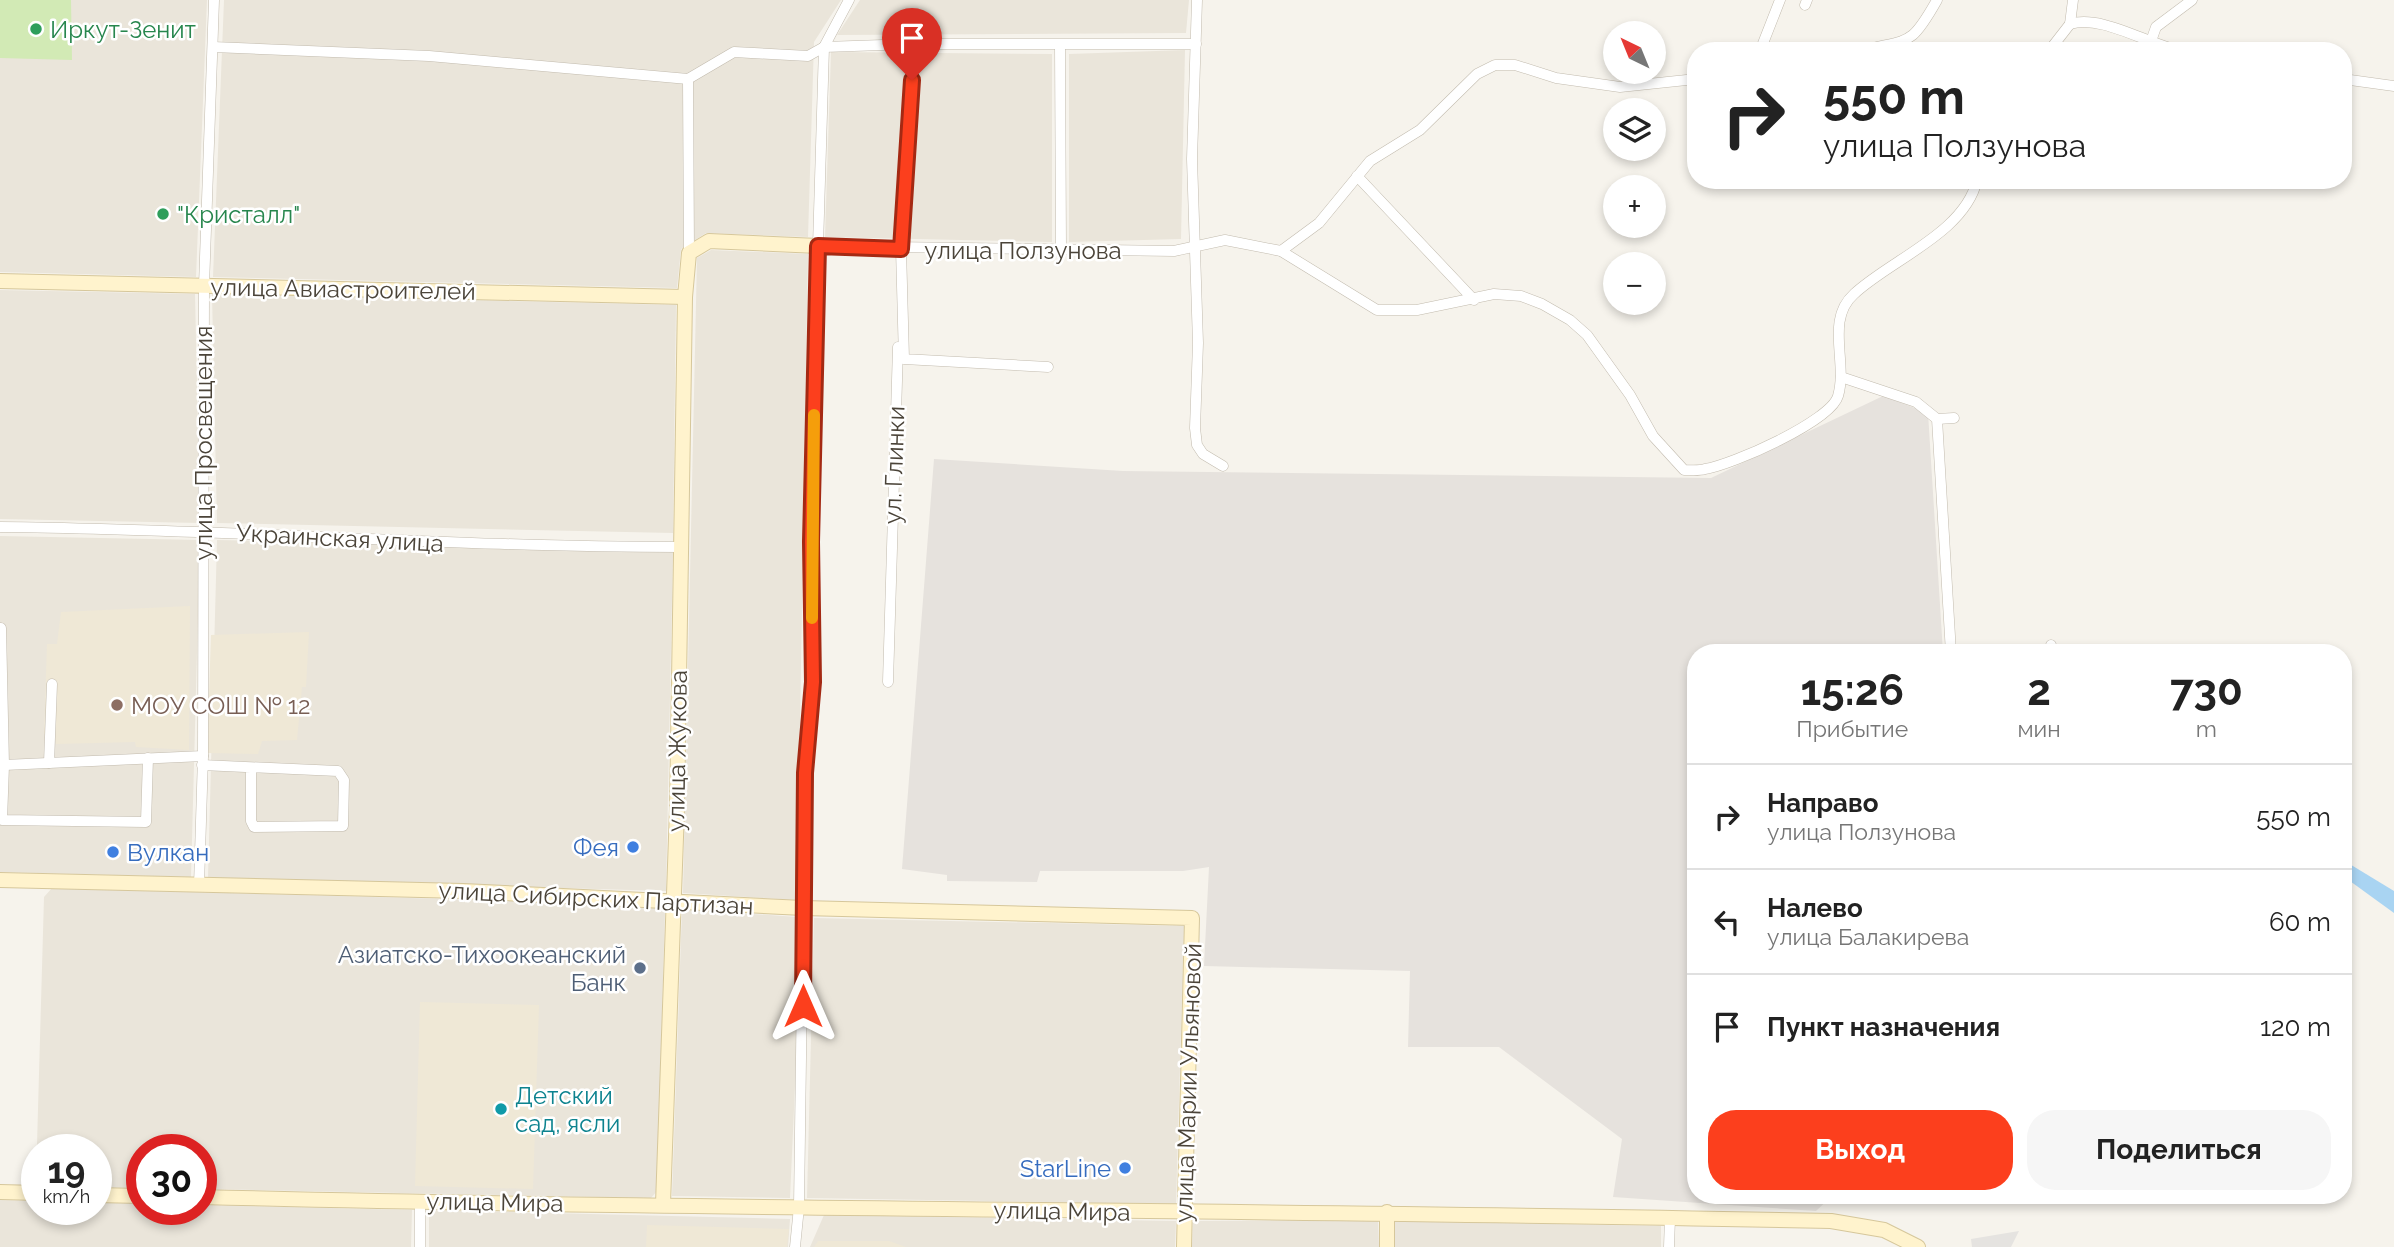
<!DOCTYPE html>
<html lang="ru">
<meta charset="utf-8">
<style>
body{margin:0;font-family:Raleway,sans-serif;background:#f6f6f6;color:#222;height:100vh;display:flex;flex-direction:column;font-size:26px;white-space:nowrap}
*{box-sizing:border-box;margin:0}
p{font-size:23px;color:#767676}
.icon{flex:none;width:38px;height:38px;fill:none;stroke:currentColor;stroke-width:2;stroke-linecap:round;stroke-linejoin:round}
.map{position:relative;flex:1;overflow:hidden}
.panel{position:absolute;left:1687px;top:644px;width:665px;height:560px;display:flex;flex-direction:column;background:#fff;border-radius:28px;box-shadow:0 4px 10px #0003}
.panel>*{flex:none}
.banner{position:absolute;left:1687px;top:42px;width:665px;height:147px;border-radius:28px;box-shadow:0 4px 10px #0003;background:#fff;color:#222;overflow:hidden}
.needle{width:46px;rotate:317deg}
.fabs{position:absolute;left:1603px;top:21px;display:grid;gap:14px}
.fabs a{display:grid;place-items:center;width:63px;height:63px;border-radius:50%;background:#fff;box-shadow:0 4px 10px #0003;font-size:35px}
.speed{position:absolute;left:21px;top:1134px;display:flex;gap:14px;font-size:35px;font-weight:700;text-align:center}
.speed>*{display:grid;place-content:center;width:91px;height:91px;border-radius:50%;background:#fff;box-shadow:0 4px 10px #0003;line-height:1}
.speed small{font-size:18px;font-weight:400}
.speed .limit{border:10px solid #d22;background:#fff;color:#111}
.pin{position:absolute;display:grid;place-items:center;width:60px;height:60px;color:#fff;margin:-72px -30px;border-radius:50% 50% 50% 0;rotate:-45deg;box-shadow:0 0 7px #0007}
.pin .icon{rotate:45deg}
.me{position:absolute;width:77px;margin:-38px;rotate:0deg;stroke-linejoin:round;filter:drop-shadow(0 0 5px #0008)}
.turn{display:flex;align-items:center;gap:24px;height:147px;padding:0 21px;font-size:32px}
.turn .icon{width:91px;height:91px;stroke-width:2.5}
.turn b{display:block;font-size:49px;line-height:60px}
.eta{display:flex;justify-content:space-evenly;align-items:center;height:119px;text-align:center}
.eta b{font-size:42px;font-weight:700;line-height:49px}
.action{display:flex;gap:14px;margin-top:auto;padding:14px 21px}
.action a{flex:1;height:80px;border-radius:28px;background:#fc3f1d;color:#fff;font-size:28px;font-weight:700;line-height:80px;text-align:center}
.action a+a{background:#f6f6f6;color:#222}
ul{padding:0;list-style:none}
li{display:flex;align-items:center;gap:21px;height:105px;padding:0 21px;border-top:2px solid #e0e0e0}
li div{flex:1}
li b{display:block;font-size:26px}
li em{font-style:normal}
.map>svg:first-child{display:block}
.residential{fill:#eae5da}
.industrial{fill:#e6e2dd}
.education{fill:#efe8d6}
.green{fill:#d2eab5}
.parking{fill:#e5e3e0}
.water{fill:#a9d4f2}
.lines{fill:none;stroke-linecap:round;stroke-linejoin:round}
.street-casing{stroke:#c2bbae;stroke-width:11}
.secondary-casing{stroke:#d6c79b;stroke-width:16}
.street{stroke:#fff;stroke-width:10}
.secondary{stroke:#fff3cd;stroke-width:14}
.route-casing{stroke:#a42913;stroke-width:18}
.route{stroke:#fc3f1d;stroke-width:12}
.slow{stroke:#f59e0b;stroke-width:12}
.leisure-dot{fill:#2e9e5b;stroke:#fff;stroke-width:2.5}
.education-dot{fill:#8d6e63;stroke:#fff;stroke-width:2.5}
.shop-dot{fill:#3f7fe0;stroke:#fff;stroke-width:2.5}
.service-dot{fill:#5c6f8a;stroke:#fff;stroke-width:2.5}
.culture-dot{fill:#0f9aa8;stroke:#fff;stroke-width:2.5}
.labels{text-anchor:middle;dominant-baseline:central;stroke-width:5;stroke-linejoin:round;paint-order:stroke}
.leisure-label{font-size:24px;fill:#27864d;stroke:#fff;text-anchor:start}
.street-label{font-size:24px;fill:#4b4439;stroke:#fff}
.education-label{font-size:24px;fill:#785e54;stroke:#fff;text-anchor:start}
.shop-label{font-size:24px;fill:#366cbe;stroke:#fff;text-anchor:end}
.service-label{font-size:24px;fill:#4e5e75;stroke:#fff;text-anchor:end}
.culture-label{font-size:24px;fill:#0d838f;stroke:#fff;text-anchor:start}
</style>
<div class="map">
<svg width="2394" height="1247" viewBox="0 0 2394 1247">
<rect width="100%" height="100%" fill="#f6f3ec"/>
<g class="residential">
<path d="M0,0H207L196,277L0,272Z"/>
<path d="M224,0H841L814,42L808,237L706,233L681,249L677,288L213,277Z"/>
<path d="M860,0H1189L1186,33L837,35Z"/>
<path d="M1185,50L1181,239L1069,242V54Z"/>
<path d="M831,52L1052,54V242L825,237Z"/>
<path d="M711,250L808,254L797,900L683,893L697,258Z"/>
<path d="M0,290L195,294L200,523L0,519Z"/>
<path d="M212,294L676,305L673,533L217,523Z"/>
<path d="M0,536L200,540L191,877L0,872Z"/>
<path d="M217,540L673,550L666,891L208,878Z"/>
<path d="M52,888L659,905L665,911L657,1191L651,1198L201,1189V1150H142V1188L96,1187V1150H37V1181L36,1180L44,897Z"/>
<path d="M803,908L790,1198L672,1196L682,909L797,917Z"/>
<path d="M814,918L1184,926L1176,1204L807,1198Z"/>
<path d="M0,1200L37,1201V1209H96V1202L142,1203V1209H201V1205L412,1210L411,1247H0Z"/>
<path d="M429,1210L790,1219L788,1247H429Z"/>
<path d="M824,1215L1176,1221L1175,1247H810Z"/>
<path d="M1378,1220L1379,1247H1192L1193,1221Z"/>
<path d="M1395,1221L1661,1226V1247H1395Z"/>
</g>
<path class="industrial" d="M1883,396L1928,413L1943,653H1696V1195H1833L1816,1211L1613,1197L1622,1139L1499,1047H1408L1410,971L1204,966L1209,867L1183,871H1040L1037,882L947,881V875L902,869L934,459L1123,471L1711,478Z"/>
<g class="education">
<path d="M190,606L189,750L136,747L135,742L56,744L55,734H44L47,644H57L61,612Z"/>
<path d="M309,632L306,687H302L297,740L262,741L258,754L207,753L211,635Z"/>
<path d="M420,1002L539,1005L533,1189L415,1186Z"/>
<path d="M647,1225L789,1229L787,1247H646Z"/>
<path d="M818,1241H889L906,1247H814Z"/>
</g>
<path class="green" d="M0,0H71L72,60L0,58Z"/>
<path class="parking" d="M2019,1231L2011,1247H1972L1971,1239Z"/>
<path class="water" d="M2343,860L2394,891V913L2343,876Z"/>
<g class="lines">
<defs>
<g id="street">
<path d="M849,0L824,47L818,246L1174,251L1225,240L1281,251L1377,310H1417L1494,294L1521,296L1542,304L1570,320L1587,335L1630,395L1653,436L1684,470C1691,470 1699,471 1705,469C1732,465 1831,421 1838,396C1848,362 1825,320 1854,294C1890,260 1965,233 1977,180"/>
<path d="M1197,0L1192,159L1198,343L1195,428L1197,445L1203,454L1223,466"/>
<path d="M1805,5L1807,0"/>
<path d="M2070,24C2102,14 2148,45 2182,51"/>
<path d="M2070,24L2073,0"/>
<path d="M912,44L901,249L904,359L1048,367"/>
<path d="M2150,44L2156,27L2192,0"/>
<path d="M1060,45L1061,250"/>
<path d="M213,47L429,56L688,79L734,52L808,56L824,47L912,44H1196"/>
<path d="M1760,51L1780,0"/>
<path d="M1861,51C1910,38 1910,48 1937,0"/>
<path d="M2049,51L2070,24"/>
<path d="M688,79L689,253"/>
<path d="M2343,79L2394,86"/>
<path d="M1357,176L1474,300"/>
<path d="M1281,251L1319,223L1370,161L1420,130L1477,74L1495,65H1515L1556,78L1620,87L1696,79"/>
<path d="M1841,377L1916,402L1937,419L1951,653"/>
<path d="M1937,419L1954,418"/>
<path d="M0,527C227,529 453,547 680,547"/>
<path d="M1,628L4,765L2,820L146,822L148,758"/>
<path d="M2051,645V653"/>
<path d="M888,682L898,347"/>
<path d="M49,763L52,684"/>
<path d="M4,765L203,756"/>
<path d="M202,765L338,771L344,780L343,826L254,827L251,821V769"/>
<path d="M199,886L203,756L204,286L214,0"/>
<path d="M420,1247V1201"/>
<path d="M795,1247L799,1207L803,908"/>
<path d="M1669,1247L1670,1218"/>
</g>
<g id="secondary">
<path d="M0,281L685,297"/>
<path d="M0,880L463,891L803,908L1192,918L1184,1247"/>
<path d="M0,1192L37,1193"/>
<path d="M96,1195L142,1196"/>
<path d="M201,1197C744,1211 1288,1209 1831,1221L1884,1230L1918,1247"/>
<path d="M663,1204L677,809L685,297L689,253L709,241L818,246L811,542L813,682L805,773L803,908"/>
<path d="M1387,1212V1247"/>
</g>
</defs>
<use href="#street" class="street-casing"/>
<use href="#secondary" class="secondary-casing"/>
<use href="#street" class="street"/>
<use href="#secondary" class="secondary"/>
</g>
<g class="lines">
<defs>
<path id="route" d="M803,1006L805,773L813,682L811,542L818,246L901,249L912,80"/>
</defs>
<use href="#route" class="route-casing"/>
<use href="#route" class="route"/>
<path class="slow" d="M812,618L814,415"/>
</g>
<g class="leisure-dot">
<circle cx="36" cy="29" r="7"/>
<circle cx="163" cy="214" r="7"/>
</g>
<circle class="education-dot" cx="117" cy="705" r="7"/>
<g class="shop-dot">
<circle cx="633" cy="847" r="7"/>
<circle cx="113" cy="852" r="7"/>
<circle cx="1125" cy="1168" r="7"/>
</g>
<circle class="service-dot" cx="640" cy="968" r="7"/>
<circle class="culture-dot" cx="501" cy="1109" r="7"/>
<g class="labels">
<g class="leisure-label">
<text x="50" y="29">Иркут-Зенит</text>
<text x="177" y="214">"Кристалл"</text>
</g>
<g class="street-label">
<text x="1023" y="250">улица Ползунова</text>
<text transform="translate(343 289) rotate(1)">улица Авиастроителей</text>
<text transform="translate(203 443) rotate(-90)">улица Просвещения</text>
<text transform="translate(894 465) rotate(-88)">ул. Глинки</text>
<text transform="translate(340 538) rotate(3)">Украинская улица</text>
<text transform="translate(677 751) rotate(-89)">улица Жукова</text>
<text transform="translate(596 898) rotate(3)">улица Сибирских Партизан</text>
<text transform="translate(1188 1083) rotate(-88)">улица Марии Ульяновой</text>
<text transform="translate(495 1202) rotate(1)">улица Мира</text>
<text transform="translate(1062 1211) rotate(1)">улица Мира</text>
</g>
<g class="education-label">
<text x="131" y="705">МОУ СОШ № 12</text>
</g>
<g class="shop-label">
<text x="619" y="847">Фея</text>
<text x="127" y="852" text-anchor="start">Вулкан</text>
<text x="1111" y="1168">StarLine</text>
</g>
<g class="service-label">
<text x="626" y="954">Азиатско-Тихоокеанский<tspan x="626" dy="28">Банк</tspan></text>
</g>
<g class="culture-label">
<text x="515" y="1095">Детский<tspan x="515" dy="28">сад, ясли</tspan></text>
</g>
</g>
</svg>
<div class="fabs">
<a><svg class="needle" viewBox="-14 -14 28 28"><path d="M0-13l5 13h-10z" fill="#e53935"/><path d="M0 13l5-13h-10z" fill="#767676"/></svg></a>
<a><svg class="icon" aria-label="layers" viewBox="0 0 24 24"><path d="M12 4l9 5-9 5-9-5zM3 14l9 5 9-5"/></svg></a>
<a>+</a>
<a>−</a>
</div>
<div class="speed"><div>19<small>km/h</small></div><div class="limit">30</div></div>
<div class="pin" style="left:912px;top:80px;background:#d93025"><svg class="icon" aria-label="arrive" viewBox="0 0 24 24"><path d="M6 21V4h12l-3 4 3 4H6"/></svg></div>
<svg class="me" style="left:803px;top:1006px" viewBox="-20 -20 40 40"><path d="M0-17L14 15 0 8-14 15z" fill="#fc3f1d" stroke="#fff" stroke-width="4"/></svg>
<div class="banner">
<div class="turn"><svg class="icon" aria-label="right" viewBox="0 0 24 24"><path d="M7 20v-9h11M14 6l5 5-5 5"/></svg><div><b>550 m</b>улица Ползунова</div></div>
</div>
<section class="panel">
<div class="eta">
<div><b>15:26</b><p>Прибытие</p></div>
<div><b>2</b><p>мин</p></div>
<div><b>730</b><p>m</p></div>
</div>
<ul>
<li><svg class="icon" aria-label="right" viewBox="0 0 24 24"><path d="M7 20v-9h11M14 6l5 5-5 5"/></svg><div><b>Направо</b><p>улица Ползунова</p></div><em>550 m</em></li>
<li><svg class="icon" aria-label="left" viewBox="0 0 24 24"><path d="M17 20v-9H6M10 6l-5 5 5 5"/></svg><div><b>Налево</b><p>улица Балакирева</p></div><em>60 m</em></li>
<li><svg class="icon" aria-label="arrive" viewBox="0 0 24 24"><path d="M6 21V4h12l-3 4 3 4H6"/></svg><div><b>Пункт назначения</b></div><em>120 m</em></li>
</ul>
<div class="action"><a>Выход</a><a>Поделиться</a></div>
</section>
</div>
